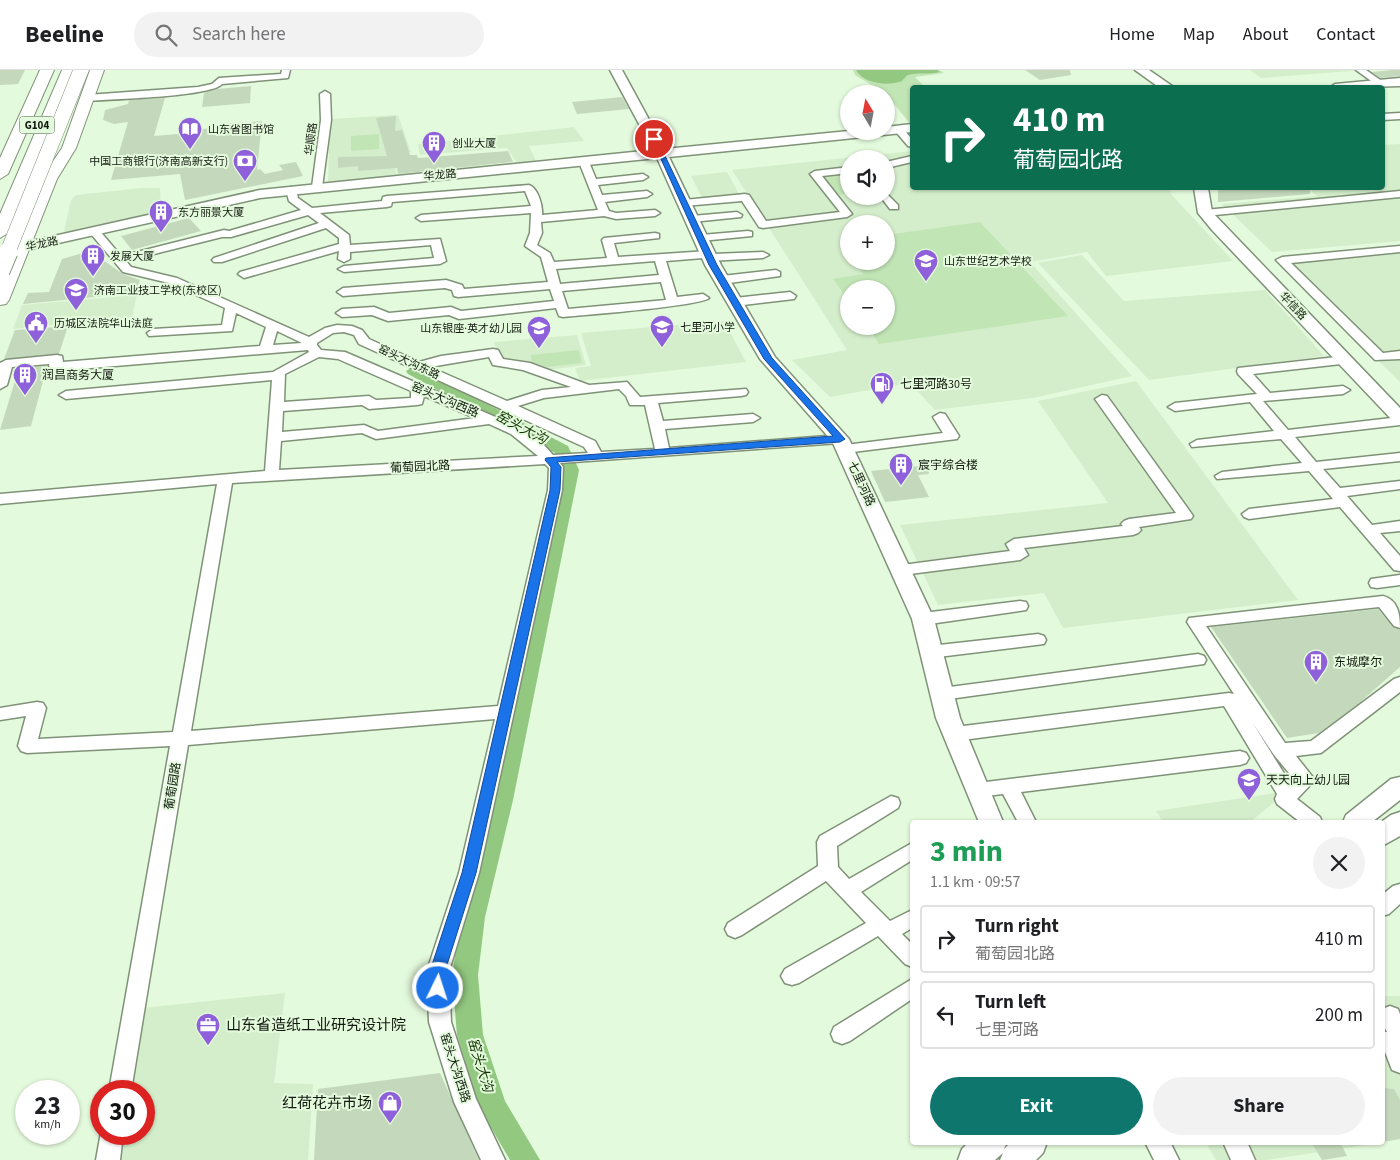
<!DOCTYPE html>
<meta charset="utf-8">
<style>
body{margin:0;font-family:"Source Sans 3","Noto Sans SC",sans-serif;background:#f2f2f2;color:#202124;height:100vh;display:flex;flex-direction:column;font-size:19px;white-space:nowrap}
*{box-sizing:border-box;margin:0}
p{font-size:16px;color:#757577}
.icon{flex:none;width:28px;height:28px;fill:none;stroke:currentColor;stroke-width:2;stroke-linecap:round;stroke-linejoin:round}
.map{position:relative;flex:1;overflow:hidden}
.side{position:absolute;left:910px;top:750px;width:475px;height:325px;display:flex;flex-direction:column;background:#fff;border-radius:5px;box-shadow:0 1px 4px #0004}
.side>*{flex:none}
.guide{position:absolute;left:910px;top:15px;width:475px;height:105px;border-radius:5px;box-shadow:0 1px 4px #0004;background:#0b6e4f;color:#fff;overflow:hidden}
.needle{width:32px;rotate:350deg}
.fabs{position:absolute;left:840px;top:15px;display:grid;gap:10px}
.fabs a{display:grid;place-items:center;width:55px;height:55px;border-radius:50%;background:#fff;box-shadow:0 1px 4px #0004;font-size:25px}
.speed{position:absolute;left:15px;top:1010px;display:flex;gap:10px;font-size:25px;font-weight:700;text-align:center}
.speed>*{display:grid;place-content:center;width:65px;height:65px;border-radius:50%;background:#fff;box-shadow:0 1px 4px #0004;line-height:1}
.speed small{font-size:12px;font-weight:400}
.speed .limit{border:8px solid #d22;background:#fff;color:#111}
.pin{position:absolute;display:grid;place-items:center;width:42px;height:42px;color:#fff;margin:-21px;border:2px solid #fff;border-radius:50%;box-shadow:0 1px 5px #0007}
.me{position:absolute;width:55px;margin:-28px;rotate:4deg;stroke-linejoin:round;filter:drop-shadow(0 0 4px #0008)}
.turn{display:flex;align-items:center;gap:18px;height:105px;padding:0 20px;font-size:22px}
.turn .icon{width:65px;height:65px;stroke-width:2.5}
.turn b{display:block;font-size:35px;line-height:42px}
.round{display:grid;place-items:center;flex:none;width:52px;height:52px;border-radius:26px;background:#f2f2f2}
.head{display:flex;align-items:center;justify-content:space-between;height:85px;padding:0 20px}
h1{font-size:30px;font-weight:700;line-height:38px;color:#1e9e55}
.cta{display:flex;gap:10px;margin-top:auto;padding:10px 20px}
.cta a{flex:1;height:58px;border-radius:30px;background:#0f766e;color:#fff;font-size:20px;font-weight:700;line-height:58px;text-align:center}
.cta a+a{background:#f2f2f2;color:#202124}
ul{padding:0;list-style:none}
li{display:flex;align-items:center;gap:15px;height:68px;margin:0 10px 8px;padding:0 10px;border:2px solid #e0e0e0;border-radius:5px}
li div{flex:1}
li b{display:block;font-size:19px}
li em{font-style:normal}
header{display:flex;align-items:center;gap:30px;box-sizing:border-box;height:70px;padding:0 25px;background:#fff;border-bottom:1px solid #e0e0e0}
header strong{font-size:24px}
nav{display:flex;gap:28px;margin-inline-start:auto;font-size:18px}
.search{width:350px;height:45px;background:#f2f2f2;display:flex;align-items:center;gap:12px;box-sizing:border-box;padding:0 18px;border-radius:28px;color:#757577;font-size:19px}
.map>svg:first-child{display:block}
.built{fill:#d4eecb;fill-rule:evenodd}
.green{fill:#c2e5b6}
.water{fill:#93c881}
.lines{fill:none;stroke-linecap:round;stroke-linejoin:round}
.river{fill:#93c881;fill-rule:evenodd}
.building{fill:#c4d9bc}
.minor-casing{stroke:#7f9278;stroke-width:3}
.major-casing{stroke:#7f9278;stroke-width:3}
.highway-casing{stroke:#7f9278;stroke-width:2}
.minor{fill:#fff;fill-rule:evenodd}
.major{fill:#fff;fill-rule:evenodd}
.highway{fill:#fff;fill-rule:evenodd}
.highway-bridge-far1-casing{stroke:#7f9278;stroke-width:16;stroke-linecap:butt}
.highway-bridge-casing{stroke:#7f9278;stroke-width:21;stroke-linecap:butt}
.highway-bridge-far1{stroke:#fff;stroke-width:15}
.highway-bridge{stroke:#fff;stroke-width:19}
.route{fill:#1a73e8;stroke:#114b97}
.labels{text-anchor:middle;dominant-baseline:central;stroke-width:4;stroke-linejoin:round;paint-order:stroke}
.shield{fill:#e4fadc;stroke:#515d4c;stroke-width:1}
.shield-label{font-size:11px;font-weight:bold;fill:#121a0f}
.far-poi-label{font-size:11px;fill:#121a0f;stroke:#e4fadc;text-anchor:start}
.far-street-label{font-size:11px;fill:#121a0f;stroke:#e4fadc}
.poi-label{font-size:12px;fill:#121a0f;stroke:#e4fadc;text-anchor:start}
.street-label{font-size:12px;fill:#121a0f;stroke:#e4fadc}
.water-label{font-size:14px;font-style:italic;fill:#123402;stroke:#e4fadc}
.near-poi-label{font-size:15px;fill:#121a0f;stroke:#e4fadc;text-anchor:start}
</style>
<header>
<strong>Beeline</strong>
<div class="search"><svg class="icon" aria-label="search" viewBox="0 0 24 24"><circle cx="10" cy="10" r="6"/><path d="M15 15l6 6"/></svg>Search here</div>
<nav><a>Home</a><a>Map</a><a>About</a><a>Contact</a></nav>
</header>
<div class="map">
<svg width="1400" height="1090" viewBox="0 0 1400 1090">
<rect width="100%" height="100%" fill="#e4fadc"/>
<g class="built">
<path d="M1250,0H1364L1261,8Z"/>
<path d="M398,45L411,82L393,84L397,107L328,112L330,49Z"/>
<path d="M574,57L584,71L529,76L538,95L519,96L507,78L420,85L418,74Z"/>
<path d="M1400,74V171L1272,182L1222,134L1317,126L1308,118H1382L1383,75Z"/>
<path d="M912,81V118H1172L1170,123L1233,191L1106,206L1087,182L1030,192L1132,306L1033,328L935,340L910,313L830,327L792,290L847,280L732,100ZM849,89H886V126H849ZM849,154H886V191H849ZM849,219H886V256H849Z"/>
<path d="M727,102L739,124L702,128L691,106Z"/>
<path d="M141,118H160L161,144L66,164L64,161L71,130L76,125Z"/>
<path d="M1400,176V312L1276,188Z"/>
<path d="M1082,185L1124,231L1265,220L1324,286L1149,310L1038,193Z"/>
<path d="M137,225L132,247L13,259L22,235Z"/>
<path d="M724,251L746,292L580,311L575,298L591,296L581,263Z"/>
<path d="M577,265L586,295L548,300L527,292L499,287L494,272Z"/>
<path d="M1136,311L1298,530L1063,558L1044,523L938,535L900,455L1108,433L1038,331Z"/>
<path d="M1288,721L1250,752H1163L1156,741Z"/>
<path d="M285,923L274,1013L313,1014L308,1090H120L124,1064H144V1021H130L143,938Z"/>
<path d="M1382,926H1400V1069L1383,1072Z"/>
<path d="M1206,1073H1379L1267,1090H1216Z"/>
</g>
<g class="green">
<path d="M853,0H939L944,3L915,7L925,17L912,18V56L886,24L855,5Z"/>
<path d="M379,64V79L351,81V66Z"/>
<path d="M849,102V123L836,125L822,106Z"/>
<path d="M980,152L1068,246L879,274L867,256H886V219H849V231L833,209L863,204L854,191H886V165Z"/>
<path d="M579,280L582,293L548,297L532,292L531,285Z"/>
</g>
<path class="water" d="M856,0H937L940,2C931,5 915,2 908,5C905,6 904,11 899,12C885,16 863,13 856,0Z"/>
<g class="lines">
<path class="river" d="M414,296L568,376L579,400L513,730L485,847L478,905L483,965L505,1031L540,1090H510L479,1037L457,965L452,905L461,847L489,730L561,400L555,383L408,304L406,301Z"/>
</g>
<g class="building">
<path d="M0,0H25L18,14L0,15Z"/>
<path d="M1025,0H1070L1071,5L1040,10Z"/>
<path d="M1392,0H1400V6L1381,8L1372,2Z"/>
<path d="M251,16L250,33L202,37L204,23L217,19Z"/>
<path d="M622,27L629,39L577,44L572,32Z"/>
<path d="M165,28L154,66L178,64L179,61L225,57V54L262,51L257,100L260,99L265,104L283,100L279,95L296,92L303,106L185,130L180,104L111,110L128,52L114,54L103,50L105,40L128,34L129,30Z"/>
<path d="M396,46L395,61L402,60L410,85H417L418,88L508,81L513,92L398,104L397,98L358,101V96L338,98V87L387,86L376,48Z"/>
<path d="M1218,118H1310V124L1218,132Z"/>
<path d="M189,148L201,161L132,180L121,166Z"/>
<path d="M90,181L123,204L140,210L137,223L23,234L28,223L49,222L62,189Z"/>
<path d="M68,256L59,284L4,289L15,260Z"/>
<path d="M47,296L31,356L0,360L19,298Z"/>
<path d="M928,395L929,404L918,405L929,427L885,432L871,401Z"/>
<path d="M1378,539L1393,557L1400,560V597L1358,634L1319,663L1287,668L1211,557Z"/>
<path d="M440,1003L479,1090H314L318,1019Z"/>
<path d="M1382,1018L1394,1019L1400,1030V1069L1382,1072Z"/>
<path d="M1311,1072H1340L1347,1086L1322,1090Z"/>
</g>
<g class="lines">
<defs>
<g id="minor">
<path d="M282,0H290L288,8L222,14C211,27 109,29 87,31L82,28L87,25L198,17L212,14L219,8L281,4Z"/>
<path d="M1356,0H1366L1386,14L1378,16Z"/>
<path d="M325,21L330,24L331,50L322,117L317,120L312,117L321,50L320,24Z"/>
<path d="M1400,43V49L1382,50V44Z"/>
<path d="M896,58H902L912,69V77L908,76L896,62Z"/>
<path d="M912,86V92L886,98V92Z"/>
<path d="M584,89L589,92L596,109L643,104L648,107L643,110L598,115L602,125L647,121L652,124L647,127L605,132L609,141L616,143L655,140L660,143L655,146L616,149L604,146L541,152L542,163L537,175L550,183L554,192L607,188L602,170L604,168L655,163L659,164V168L614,173L618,187L708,181L713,184L763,182L769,185L763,188L709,191L703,188L666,191L677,227L703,224L709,228C702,236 583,245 563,247L559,246L556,238L459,249L449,245L388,251L372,245L342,247L336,243L342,239L374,237L389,243L451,237L461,241L554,231L550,219L458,227L454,226L452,220L445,218L343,226L337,222L343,218L446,210L462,215L464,219L548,212L541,187L525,176L530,163L531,143L421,151L416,148L421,145L531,136L525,121L392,132L391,136L387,137L320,143L349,165L350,175L440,169L446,191L440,194L344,202L338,199L344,196L434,188L431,175L350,182V189L344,192L338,189L339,181L244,208L238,204L240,202L339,174V168L326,158L222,192H214L212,190L214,188L319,153L308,145L231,167H222L126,191L131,197L177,208L309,267L325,258L337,255L352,256L362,260L369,269L419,292L441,286L493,279L498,280L503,289L530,293L589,315L627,312L640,327L746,319L748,322L746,325L741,326L658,333L663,351L753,344L760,348L753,352L665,359L669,378L840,365L847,369L840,373L560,393L563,397L562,420L479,803L449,901L451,952L476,1029L505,1090H481L454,1032L429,952L427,901L459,803L495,649L188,675L131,1021H109L170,676L27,683L21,681L18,676L26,646L0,650V638L37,632L43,633L46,638L38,669L173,662L217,414L0,434V424L265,401L272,310L66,329L59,325L66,321L273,302L309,282L308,280L55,301L50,300L49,294L12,297L7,315L0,319V293L6,290L57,285L62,286L63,292L260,276L266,257L236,243L232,261L149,266L147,263L153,259L222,255L225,238L169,213L123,202L91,164V160H99L121,186L224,160L229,161L301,140L289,131L286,120L291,117L296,120L298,128L312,138L382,131L383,127L387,126L529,115C538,118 543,136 542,145L598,140L579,92ZM655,191L659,205L560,214L556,199ZM661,212L666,230L568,239L562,221ZM277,261L302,273L273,275ZM344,262L354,265L359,274L584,377L588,383L553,385L544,375L521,358L345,282L321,280L317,275V273L333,263ZM319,287L338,289L411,321V328L376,330L369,326L284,332L285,304ZM489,287L493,295L523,300L571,317L542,320L507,331L430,297ZM619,319L626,326L630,335H645L655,379L601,382L595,371L518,336L544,328ZM424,326L475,348L378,361L364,355L282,362L283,341L362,335L369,339L417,335L422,334ZM489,354L511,364L538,386L279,400L281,371L362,363L376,369ZM545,394L549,398L548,420L498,636L191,661L232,413Z"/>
<path d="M849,97V103L822,106L852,144L847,147L763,158L759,157L742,131L684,136L679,133L684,130L745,124L749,125L766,151L840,142L810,104L815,101Z"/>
<path d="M1400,121V127L1205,146L1200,143L1205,140Z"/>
<path d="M886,123L898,135V139H890L880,126H886Z"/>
<path d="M737,142L742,145L741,147L692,152L687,149L692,146Z"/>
<path d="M748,161L752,162V166L701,171L695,168L701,165Z"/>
<path d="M1400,176V182L1291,193L1383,283L1400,281V289L1375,290L1276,190L1282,187Z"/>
<path d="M776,200L780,202V206L722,214L716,210L722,206Z"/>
<path d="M790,222L796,226L794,229L735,236L729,232L735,228Z"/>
<path d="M1345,286L1351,290L1350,293L1253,304L1270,323L1343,316L1350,320L1343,324L1263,331L1288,360L1400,347V355L1295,367L1316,392L1400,383V391L1323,399L1340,418L1400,411V419L1347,426L1372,455L1400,451V461L1380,463L1400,486V501L1394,500L1340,437L1249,449L1244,447L1242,444L1249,439L1333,429L1309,401L1217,409L1215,406L1222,402L1302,393L1281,369L1192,377L1190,374L1197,370L1274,361L1250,332L1175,341L1168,337L1175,333L1257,324L1238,304L1237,301L1238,298Z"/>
<path d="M1102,325L1107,326L1191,443L1193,446L1191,449L1139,457L1141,460L1138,463L1133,465L1024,478L1028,485L1020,490L902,505L896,504L894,500L896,496L902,495L1010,481L1006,474L1014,469L1123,456L1121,454L1124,451L1129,449L1176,443L1095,329Z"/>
<path d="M940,343L945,344L959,366L957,369L845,383L838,379L845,375L943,363L933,347Z"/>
<path d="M1400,505V515L1377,518L1371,517L1369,513L1371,509Z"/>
<path d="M1383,526C1398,530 1400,544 1400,558L1394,556L1379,537L1206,556L1285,673L1311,671L1394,609L1400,607V622L1321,683L1296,686L1315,710L1297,729L1320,747L1322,752H1300L1277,734L1275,729L1277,724L1224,636L955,671L949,669L946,664L949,659L955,657L1229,623L1234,624L1187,552L1189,548ZM1252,652L1274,685L1294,709L1290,713Z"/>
<path d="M1020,531L1026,532L1028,536L1026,540L923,555L917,553L915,549L917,545L923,543Z"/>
<path d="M1038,564L1044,566L1046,570L1044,574L930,588L924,586L922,582L924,578L930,576Z"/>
<path d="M1198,584L1204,586L1206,590L1204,594L942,630L936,628L933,624L936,620L942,618Z"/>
<path d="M1240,681L1246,683L1249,688L1246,693L1240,695L1021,722L1036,752H1018L1003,724L978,727L971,725L969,720L971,715L978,713Z"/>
<path d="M891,726L898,728L900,733L898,738L837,776L838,797L849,809L912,773V790L861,822L890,851L912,840V858L902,864L912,874V897L905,894L878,866L799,913L792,915L785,913L781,906L785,899L866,853L826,811L742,865L735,868L728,865L725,859L728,853L818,796L817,772L820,766Z"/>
<path d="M1400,814V834L1389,844L1382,846V825L1393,816Z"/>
<path d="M912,909V929L850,971L842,974L834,971L831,964L834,957Z"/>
<path d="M1390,936L1398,939L1400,944V1003L1392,1000L1385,982H1382V962H1387L1382,953V939Z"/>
<path d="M101,1062L123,1064L120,1090H96Z"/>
<path d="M1145,1072H1170L1179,1090H1154Z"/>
<path d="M1223,1072H1247L1255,1090H1231Z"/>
</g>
<g id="major">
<path d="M610,0H622L665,79L849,61H886V57L912,54V62L669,87L721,195L775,287L849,369L934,549L960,648L1003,752H979L936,648L912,549L832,371L760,289L705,195L657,88L260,128L0,186V178L260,120L653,80Z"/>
<path d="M1135,0H1149L1175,18H1160Z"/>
<path d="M1400,8V16L1329,18L1335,14Z"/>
<path d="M1194,118H1208L1212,142L1400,338V353L1394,352L1212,160L1198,143Z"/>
<path d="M1400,707V730L1372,752H1343L1346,745L1391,709Z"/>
<path d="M1400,742V766L1382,776L1381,752L1391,745Z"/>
<path d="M969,1072H1007L1004,1079L1011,1072H1047L1043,1083L1036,1090H1000L1003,1083L995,1090H958L962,1079Z"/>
</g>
<g id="highway">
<path d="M40,0H54L8,104L0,109V88Z"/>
<path d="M62,0H76L8,163L0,168V144Z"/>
<path d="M90,0H104L76,78L57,109L9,230L6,234L0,235V209L41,109L62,78Z"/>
</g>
</defs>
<use href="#minor" class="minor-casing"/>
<use href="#major" class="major-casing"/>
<use href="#highway" class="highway-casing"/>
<use href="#minor" class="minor"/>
<use href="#major" class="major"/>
<use href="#highway" class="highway"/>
<defs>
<path id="highway-bridge-far1" d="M7,184L81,0"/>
<path id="highway-bridge" d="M0,201L8,182"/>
</defs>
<use href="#highway-bridge-far1" class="highway-bridge-far1-casing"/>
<use href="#highway-bridge" class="highway-bridge-casing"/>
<use href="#highway-bridge-far1" class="highway-bridge-far1"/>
<use href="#highway-bridge" class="highway-bridge"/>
</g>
<path class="route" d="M651,67L657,69L717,195L772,288L845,369L840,372L557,392L561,397L560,420L476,803L445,901L446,918L444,923L438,925L433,923L430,901L462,803L550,420L551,397L545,390L546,388L833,366L764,289L709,195Z"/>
<defs>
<symbol id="library-pin" viewBox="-11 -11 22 30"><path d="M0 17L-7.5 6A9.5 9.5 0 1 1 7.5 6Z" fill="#8e61db" stroke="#e4fadc"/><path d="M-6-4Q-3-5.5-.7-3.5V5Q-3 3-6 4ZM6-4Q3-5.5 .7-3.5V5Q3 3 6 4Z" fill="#fff"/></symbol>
<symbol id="building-pin" viewBox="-11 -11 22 30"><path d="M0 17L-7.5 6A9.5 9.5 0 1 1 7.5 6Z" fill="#8e61db" stroke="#e4fadc"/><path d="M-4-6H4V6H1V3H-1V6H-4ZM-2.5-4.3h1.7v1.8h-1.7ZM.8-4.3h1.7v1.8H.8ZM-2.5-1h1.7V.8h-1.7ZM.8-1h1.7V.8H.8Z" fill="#fff"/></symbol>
<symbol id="bank-pin" viewBox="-11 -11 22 30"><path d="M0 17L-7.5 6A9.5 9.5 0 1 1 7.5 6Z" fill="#8e61db" stroke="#e4fadc"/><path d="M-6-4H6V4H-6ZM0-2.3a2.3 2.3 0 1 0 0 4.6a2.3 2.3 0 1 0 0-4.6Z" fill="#fff"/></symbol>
<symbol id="university-pin" viewBox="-11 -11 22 30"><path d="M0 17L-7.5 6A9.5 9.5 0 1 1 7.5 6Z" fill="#8e61db" stroke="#e4fadc"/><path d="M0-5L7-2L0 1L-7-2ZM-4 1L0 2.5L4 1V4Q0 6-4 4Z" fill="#fff"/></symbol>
<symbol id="civic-pin" viewBox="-11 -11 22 30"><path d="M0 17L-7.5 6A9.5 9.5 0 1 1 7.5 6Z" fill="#8e61db" stroke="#e4fadc"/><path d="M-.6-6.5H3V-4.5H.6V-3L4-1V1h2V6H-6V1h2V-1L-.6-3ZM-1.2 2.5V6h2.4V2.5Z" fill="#fff"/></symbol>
<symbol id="school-pin" viewBox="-11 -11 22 30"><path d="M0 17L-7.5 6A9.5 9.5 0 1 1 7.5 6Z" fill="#8e61db" stroke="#e4fadc"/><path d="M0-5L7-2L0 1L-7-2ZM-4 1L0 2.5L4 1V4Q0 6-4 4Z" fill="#fff"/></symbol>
<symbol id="fuel-pin" viewBox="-11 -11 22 30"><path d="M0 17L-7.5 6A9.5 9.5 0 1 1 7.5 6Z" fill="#8e61db" stroke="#e4fadc"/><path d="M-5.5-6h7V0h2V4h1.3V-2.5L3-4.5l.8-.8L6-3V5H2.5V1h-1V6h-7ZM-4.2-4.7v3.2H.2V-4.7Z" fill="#fff"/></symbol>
<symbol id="office-pin" viewBox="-11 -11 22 30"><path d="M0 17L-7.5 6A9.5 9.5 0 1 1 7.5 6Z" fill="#8e61db" stroke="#e4fadc"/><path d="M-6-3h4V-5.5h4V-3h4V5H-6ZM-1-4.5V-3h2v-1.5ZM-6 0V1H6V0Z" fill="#fff"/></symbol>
<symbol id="shop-pin" viewBox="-11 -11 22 30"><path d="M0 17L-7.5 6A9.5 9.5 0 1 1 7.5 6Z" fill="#8e61db" stroke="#e4fadc"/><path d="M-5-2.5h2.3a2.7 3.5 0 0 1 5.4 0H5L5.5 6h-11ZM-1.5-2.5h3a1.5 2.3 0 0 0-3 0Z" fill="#fff"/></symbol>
</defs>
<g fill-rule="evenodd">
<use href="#library-pin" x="176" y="45" width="28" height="38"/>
<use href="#building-pin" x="420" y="59" width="28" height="38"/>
<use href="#bank-pin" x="231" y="77" width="28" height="38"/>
<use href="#building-pin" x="147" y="128" width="28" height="38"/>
<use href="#building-pin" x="79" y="172" width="28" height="38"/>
<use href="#university-pin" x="912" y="177" width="28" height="38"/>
<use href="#university-pin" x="62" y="206" width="28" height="38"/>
<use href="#civic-pin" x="22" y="239" width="28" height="38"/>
<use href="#school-pin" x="648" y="243" width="28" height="38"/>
<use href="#school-pin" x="525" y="244" width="28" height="38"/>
<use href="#building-pin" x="11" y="291" width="28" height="38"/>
<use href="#fuel-pin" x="868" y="300" width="28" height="38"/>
<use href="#building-pin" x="887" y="381" width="28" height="38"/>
<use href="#building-pin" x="1302" y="578" width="28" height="38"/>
<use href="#school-pin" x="1235" y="696" width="28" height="38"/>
<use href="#office-pin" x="194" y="941" width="28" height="38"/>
<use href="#shop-pin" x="376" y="1019" width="28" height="38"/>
</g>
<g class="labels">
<rect class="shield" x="19.5" y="46.5" width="35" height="17" rx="4"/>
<g class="shield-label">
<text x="37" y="55">G104</text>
</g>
<g class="far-poi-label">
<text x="208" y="59">山东省图书馆</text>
<text x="452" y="73">创业大厦</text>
<text x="228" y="91" text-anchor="end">中国工商银行(济南高新支行)</text>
<text x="178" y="142">东方丽景大厦</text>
<text x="110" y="186">发展大厦</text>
<text x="944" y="191">山东世纪艺术学校</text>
<text x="94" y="220">济南工业技工学校(东校区)</text>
<text x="54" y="253">历城区法院华山法庭</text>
<text x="680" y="257">七里河小学</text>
<text x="522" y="258" text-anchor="end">山东银座·英才幼儿园</text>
</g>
<g class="far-street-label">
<text transform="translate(311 69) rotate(-83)">华顺路</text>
<text transform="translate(440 105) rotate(-5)">华龙路</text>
<text transform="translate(42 174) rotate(-12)">华龙路</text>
<text transform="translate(1293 236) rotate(46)">华信路</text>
<text transform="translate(409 292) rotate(25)">窑头大沟东路</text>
</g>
<g class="poi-label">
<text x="42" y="305">润昌商务大厦</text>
<text x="900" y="314">七里河路30号</text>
<text x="918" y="395">宸宇综合楼</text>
<text x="1334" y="592">东城摩尔</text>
<text x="1266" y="710">天天向上幼儿园</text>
</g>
<g class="street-label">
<text transform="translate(445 330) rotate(23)">窑头大沟西路</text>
<text transform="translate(420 397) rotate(-3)">葡萄园北路</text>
<text transform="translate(861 414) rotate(65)">七里河路</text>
<text transform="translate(173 716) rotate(-81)">葡萄园路</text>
<text transform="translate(455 998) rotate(72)">窑头大沟西路</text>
</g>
<g class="water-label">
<text transform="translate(521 358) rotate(28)">窑头大沟</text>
<text transform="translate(480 995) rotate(73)">窑头大沟</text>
</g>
<g class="near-poi-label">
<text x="226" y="955">山东省造纸工业研究设计院</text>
<text x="372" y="1033" text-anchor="end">红荷花卉市场</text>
</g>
</g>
</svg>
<div class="fabs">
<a><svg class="needle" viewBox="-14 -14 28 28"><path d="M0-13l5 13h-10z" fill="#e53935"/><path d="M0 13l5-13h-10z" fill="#757577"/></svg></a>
<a><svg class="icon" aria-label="sound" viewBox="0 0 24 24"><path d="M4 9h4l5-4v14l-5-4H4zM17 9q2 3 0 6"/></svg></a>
<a>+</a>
<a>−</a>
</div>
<div class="speed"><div>23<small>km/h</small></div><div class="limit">30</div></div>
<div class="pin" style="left:654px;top:69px;background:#d93025"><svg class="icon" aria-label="arrive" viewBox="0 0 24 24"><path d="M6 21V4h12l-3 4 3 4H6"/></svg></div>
<svg class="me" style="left:438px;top:918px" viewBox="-20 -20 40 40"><circle r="17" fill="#1a73e8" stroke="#fff" stroke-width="3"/><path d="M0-11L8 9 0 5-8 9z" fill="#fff"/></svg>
<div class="guide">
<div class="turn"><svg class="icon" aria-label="right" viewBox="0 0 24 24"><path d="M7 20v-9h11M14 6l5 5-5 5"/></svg><div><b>410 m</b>葡萄园北路</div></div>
</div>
<section class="side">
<div class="head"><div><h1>3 min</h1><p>1.1 km · 09:57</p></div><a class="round"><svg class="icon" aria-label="close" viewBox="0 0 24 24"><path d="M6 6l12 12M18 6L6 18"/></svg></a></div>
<ul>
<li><svg class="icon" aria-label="right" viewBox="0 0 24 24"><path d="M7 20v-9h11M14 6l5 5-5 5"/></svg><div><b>Turn right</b><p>葡萄园北路</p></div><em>410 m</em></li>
<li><svg class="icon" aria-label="left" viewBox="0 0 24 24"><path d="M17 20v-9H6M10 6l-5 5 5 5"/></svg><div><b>Turn left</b><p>七里河路</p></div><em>200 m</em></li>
</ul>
<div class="cta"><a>Exit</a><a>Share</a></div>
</section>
</div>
